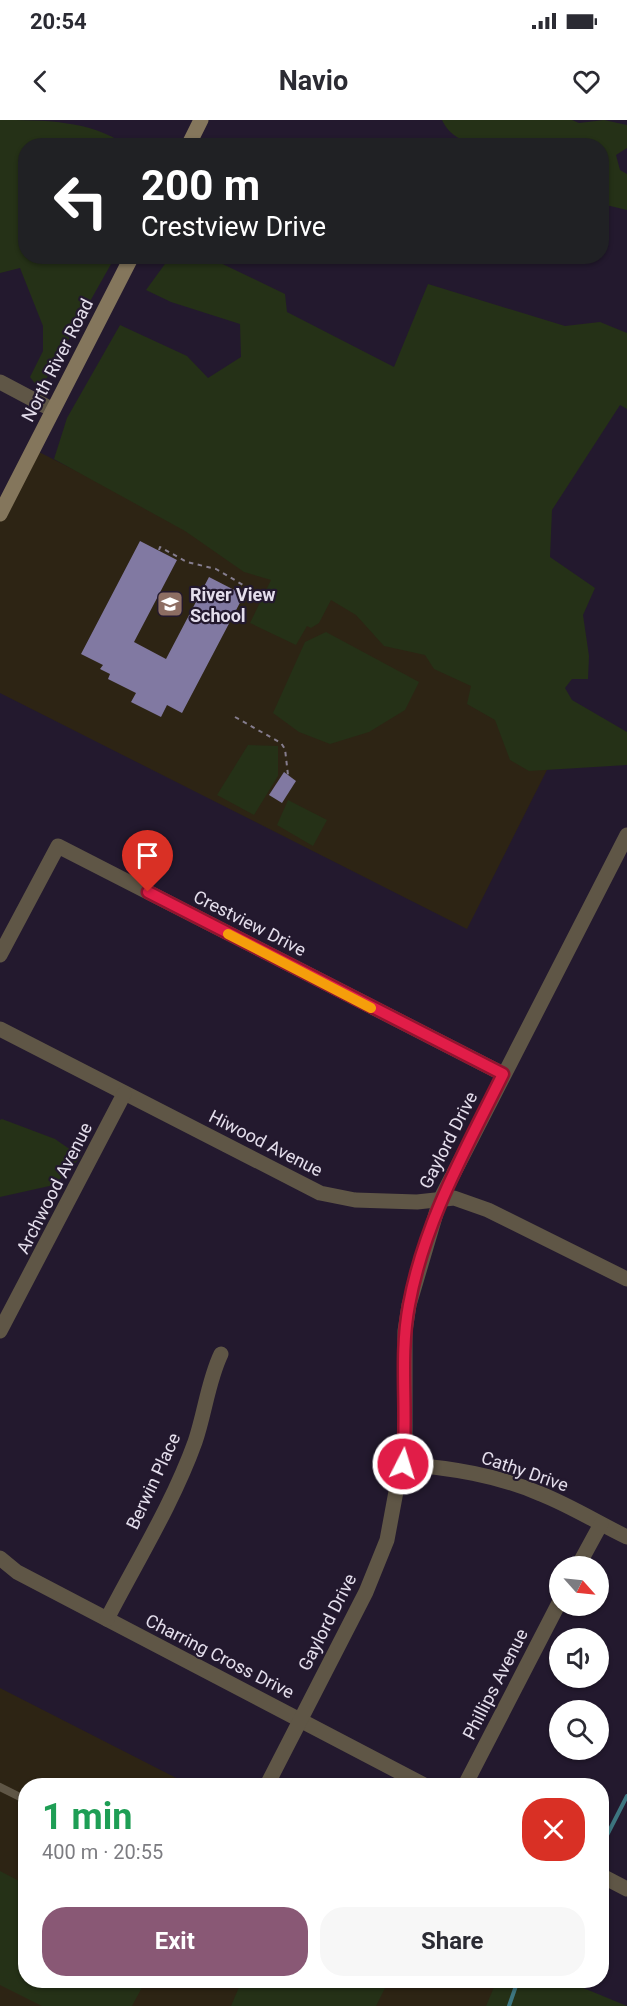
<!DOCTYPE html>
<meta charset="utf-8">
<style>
body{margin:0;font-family:Roboto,sans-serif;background:#f7f7f7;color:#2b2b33;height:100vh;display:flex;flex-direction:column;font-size:22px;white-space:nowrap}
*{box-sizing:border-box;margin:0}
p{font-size:20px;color:#7c7c81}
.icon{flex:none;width:33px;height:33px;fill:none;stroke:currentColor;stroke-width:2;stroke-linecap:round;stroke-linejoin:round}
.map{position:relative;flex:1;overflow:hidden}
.drawer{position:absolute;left:18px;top:1658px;width:591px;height:210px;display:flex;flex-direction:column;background:#fff;border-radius:24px;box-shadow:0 2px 4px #0004}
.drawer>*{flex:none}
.hud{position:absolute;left:18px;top:18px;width:591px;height:126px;border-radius:24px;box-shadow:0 2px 4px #0004;background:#202124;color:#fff;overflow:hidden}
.needle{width:39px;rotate:117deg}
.buttons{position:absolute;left:549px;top:1436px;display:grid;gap:12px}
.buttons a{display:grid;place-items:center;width:60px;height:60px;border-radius:50%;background:#fff;box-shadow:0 2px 4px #0004;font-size:30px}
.pin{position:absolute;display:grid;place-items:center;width:51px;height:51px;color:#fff;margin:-62px -26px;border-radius:50% 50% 50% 0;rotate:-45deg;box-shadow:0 0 6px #0007}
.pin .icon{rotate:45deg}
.me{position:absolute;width:66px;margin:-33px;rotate:5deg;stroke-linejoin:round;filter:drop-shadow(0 0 4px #0008)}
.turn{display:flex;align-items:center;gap:21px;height:126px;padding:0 24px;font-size:27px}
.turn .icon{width:78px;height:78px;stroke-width:2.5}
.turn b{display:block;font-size:42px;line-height:51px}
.round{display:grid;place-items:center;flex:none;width:63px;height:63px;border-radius:24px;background:#f7f7f7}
.head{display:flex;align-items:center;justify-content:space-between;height:102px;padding:0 24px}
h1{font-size:36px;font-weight:700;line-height:45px;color:#1e9e55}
.button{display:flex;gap:12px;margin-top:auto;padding:12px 24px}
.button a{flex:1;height:69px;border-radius:24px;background:#895875;color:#fff;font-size:24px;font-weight:700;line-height:69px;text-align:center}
.button a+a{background:#f7f7f7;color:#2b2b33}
.status{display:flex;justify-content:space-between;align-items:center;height:42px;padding:0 30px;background:#fff;direction:ltr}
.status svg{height:16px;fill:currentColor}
header{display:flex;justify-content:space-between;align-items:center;height:78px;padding:0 24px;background:#fff;font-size:27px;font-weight:700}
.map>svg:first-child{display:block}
.education{fill:#2d2414}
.green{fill:#253117}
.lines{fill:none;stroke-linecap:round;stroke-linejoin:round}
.stream{stroke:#3d7680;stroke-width:4}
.building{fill:#8179a2}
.path{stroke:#857d8e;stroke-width:2;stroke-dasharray:4.5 4.5;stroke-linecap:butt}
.lane{stroke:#5f5646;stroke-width:8}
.street{stroke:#5f5646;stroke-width:15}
.secondary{stroke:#84765c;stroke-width:15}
.route-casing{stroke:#92132f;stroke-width:15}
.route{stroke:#e11d48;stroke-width:10}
.slow{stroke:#f59e0b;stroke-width:10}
.labels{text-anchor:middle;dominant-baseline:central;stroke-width:4.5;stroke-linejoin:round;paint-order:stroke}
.street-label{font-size:18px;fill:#e4deec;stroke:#23192e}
.poi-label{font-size:18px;font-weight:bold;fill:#e4deec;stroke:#23192e;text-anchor:start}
</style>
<div class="status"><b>20:54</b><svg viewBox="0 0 49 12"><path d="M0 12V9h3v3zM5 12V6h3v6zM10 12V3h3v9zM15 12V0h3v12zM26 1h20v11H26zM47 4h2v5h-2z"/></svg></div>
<header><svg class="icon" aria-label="back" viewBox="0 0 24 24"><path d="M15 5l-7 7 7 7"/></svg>Navio<svg class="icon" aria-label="heart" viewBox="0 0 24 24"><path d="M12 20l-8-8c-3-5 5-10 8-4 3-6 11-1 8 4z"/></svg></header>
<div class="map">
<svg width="627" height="1886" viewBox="0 0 627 1886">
<rect width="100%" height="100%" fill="#23192e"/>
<g class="education">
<path d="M33,329L572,600L467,809L0,573V394Z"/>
<path d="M0,1568L190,1665H26V1860H560L617,1886H0Z"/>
</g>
<g class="green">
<path d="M0,0C43,0 90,0 126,25L26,26V136L115,137L40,270L30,257L43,231V206L20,148L0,153Z"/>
<path d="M442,0H572L579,3L604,0L627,5V28L616,35L620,50L627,54V90L602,84V26L481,25C463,21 450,17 442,0Z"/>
<path d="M170,137H208L285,174L287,192L394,247L428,164L565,206L600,202L627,213V289L620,285L552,390L550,437L595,468L583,495L589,536L588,559H572L565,568L572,580L627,612V645L529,651L510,640L495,600L467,584L471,566L434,549L425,535L384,526L356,495L331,480L319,503L311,508L307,506L296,525L250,503L271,460L244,452L185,411L54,339L67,298L120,205L187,236L208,258L241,237L240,204L171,182L146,170Z"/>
<path d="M326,512L419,562L405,590L369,612L330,624L299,612L273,593L305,522Z"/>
<path d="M248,625L278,626V656L254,695L217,675Z"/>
<path d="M288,680L327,700L313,726L277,705Z"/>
<path d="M2,999L55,1019L81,1037L54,1065L0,1077V1000Z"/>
<path d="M0,1751L25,1764L26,1860H146L132,1886H42L0,1865Z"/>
<path d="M242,1860H389L376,1886H231Z"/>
<path d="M497,1860H564L627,1886H486Z"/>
</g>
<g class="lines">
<g class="stream">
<path d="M602,1725L627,1676"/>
<path d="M509,1886L518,1860"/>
</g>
</g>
<g class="building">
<path d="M140,421L177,440L134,522L166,539L209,457L244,475L182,593L167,585L161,597L131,582L136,573L108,559L110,554L100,549L103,545L81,534Z"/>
<path d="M284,652L296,661L282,683L269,675Z"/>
</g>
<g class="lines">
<g class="path">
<path d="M159,430L160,427L187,442L216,449L255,472"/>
<path d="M235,597L281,623L285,629L288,655"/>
</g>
<path class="lane" d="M0,1667L26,1680"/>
<g class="street">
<path d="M0,262L53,290"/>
<path d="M0,835L58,726L503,954"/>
<path d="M0,909L320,1073L355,1080L417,1082L454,1078L488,1090L627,1159"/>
<path d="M0,1211L124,974"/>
<path d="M403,1344C451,1348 497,1355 541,1374C571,1386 598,1403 627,1417"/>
<path d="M0,1438L17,1452L424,1665"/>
<path d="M578,1446L601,1404"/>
<path d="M107,1499C137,1441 173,1383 195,1322C205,1293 208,1261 221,1234"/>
<path d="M267,1665L366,1472L387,1420L405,1323V1211L409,1185L440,1080L627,715"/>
<path d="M465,1665L560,1481"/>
<path d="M602,1756L627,1769"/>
</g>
<g class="secondary">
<path d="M188,26L201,0"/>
<path d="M0,394L132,136"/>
</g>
</g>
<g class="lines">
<defs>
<path id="route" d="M148,772L503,954C466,1029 424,1102 409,1185C399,1237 408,1291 403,1344"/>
</defs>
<use href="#route" class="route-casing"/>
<use href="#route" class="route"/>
<path class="slow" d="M228,814L371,888"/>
</g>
<defs>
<symbol id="school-square" viewBox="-11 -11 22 22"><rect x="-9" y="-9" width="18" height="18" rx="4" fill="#8d6e63" stroke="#23192e"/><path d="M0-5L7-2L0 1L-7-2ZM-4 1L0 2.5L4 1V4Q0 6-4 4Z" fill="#fff"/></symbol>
</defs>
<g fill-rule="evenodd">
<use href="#school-square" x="155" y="469" width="30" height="30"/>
</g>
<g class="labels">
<g class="street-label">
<text transform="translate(57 240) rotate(-63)">North River Road</text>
<text transform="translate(250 803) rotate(27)">Crestview Drive</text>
<text transform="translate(448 1020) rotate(-63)">Gaylord Drive</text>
<text transform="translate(266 1023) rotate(27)">Hiwood Avenue</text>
<text transform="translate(54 1068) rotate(-63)">Archwood Avenue</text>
<text transform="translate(525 1351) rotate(19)">Cathy Drive</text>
<text transform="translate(153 1361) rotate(-65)">Berwin Place</text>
<text transform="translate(327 1502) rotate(-63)">Gaylord Drive</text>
<text transform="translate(220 1536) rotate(27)">Charring Cross Drive</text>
<text transform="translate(495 1564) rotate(-63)">Phillips Avenue</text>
</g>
<g class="poi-label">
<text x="190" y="474">River View<tspan x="190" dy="21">School</tspan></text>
</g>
</g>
</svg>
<div class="buttons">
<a><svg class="needle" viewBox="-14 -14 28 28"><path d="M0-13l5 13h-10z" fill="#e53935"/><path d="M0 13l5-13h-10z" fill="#7c7c81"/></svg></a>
<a><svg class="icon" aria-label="sound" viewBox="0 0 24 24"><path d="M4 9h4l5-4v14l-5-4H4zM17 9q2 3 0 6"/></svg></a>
<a><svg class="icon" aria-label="search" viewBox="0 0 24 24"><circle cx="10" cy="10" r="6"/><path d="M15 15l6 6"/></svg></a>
</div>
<div class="pin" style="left:148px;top:772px;background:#d93025"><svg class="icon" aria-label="arrive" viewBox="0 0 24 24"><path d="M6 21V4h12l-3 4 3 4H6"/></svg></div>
<svg class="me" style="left:403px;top:1344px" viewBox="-20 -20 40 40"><circle r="17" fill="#e11d48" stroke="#fff" stroke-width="3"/><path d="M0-11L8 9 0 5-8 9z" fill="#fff"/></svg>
<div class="hud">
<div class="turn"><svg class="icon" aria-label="left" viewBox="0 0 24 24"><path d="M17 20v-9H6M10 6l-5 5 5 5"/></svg><div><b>200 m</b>Crestview Drive</div></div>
</div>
<section class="drawer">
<div class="head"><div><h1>1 min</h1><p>400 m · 20:55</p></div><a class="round" style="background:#d93025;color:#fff"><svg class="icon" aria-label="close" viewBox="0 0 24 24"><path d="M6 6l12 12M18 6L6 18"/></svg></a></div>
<div class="button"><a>Exit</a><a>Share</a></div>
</section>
</div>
